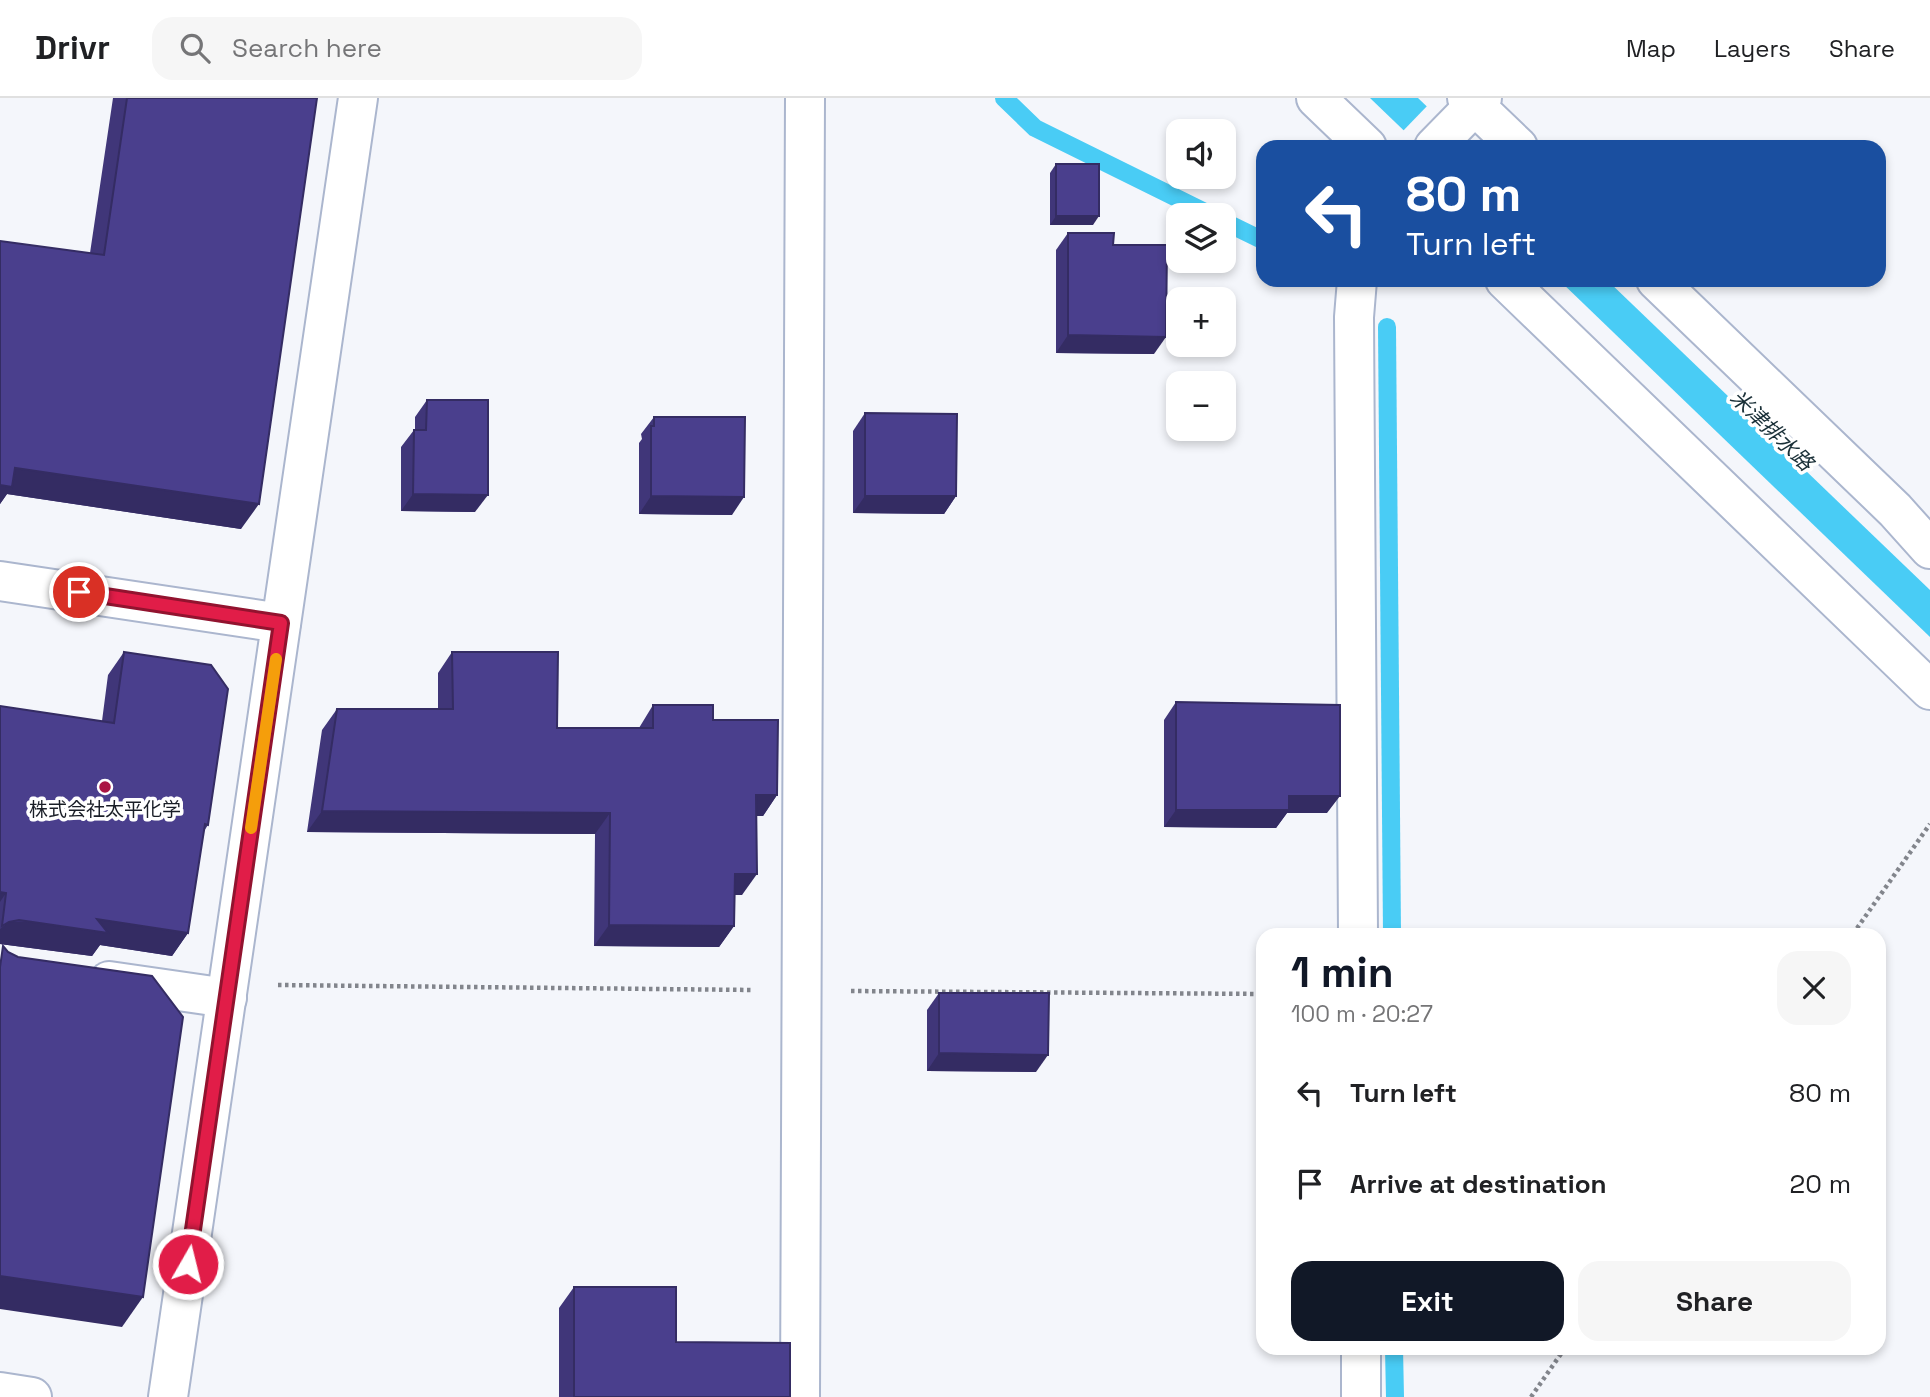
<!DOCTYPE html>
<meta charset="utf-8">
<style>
body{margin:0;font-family:"Space Grotesk","Noto Sans JP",sans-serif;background:#f6f6f6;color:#202124;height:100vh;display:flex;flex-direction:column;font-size:26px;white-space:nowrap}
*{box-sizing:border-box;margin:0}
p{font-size:23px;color:#757577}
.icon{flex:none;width:38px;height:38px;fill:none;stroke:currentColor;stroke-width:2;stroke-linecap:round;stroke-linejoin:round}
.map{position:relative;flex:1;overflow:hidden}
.drawer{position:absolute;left:1256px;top:830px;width:630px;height:427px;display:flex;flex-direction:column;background:#fff;border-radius:21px;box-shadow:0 4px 10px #0003}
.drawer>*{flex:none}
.top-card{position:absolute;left:1256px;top:42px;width:630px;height:147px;border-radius:21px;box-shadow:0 4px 10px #0003;background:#1a4fa0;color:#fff;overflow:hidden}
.buttons{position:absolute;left:1166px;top:21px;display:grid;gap:14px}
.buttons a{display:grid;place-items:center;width:70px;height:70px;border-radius:14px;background:#fff;box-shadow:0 4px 10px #0003;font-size:35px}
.pin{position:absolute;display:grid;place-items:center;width:60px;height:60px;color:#fff;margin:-30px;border:4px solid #fff;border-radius:50%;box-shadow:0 2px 7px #0007}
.me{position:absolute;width:77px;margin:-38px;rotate:8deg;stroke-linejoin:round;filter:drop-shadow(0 0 5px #0008)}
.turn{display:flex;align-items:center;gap:24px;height:147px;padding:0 35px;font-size:32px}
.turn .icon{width:91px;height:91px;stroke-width:2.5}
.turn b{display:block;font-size:49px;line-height:60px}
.round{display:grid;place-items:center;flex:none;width:74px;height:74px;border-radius:21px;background:#f6f6f6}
.head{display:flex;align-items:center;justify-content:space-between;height:119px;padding:0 35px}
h1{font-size:42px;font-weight:600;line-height:52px;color:#111827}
.primary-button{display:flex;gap:14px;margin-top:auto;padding:14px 35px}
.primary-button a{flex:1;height:80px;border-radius:21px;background:#111827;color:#fff;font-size:28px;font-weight:600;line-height:80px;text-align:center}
.primary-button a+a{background:#f6f6f6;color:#202124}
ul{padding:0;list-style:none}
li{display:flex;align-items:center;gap:21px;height:91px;padding:0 35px}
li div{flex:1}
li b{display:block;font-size:26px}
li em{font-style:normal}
header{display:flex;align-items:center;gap:42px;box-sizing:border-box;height:98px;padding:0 35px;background:#fff;border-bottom:2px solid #e0e0e0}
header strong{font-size:33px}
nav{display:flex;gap:38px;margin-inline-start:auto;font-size:24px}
.search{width:490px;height:63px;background:#f6f6f6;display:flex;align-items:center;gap:18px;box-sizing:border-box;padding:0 24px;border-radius:21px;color:#757577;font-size:26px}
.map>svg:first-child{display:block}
.water{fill:#49ccf5}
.pier{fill:#f4f6fb}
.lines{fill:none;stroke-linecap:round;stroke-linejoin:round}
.stream{stroke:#49ccf5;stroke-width:18}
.minor-casing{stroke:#abb6ce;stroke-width:42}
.tertiary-casing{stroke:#abb6ce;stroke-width:42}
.path{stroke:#82858c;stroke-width:4.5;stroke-dasharray:3.5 3.5;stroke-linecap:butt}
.minor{stroke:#fff;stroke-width:38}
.tertiary{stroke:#fff;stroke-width:38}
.wall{fill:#403679}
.shaded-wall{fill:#342c63}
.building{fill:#4a3f8d;stroke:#342c63;stroke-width:2}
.route-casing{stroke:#92132f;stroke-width:18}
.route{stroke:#e11d48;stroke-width:12}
.slow{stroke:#f59e0b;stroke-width:12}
.poi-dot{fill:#aa1544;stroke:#fff;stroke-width:2.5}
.labels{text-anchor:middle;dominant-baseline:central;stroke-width:7;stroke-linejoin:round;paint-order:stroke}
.poi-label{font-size:19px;fill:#191d26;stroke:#fff}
.water-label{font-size:21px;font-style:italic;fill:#1a3038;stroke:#fff}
</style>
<header>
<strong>Drivr</strong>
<div class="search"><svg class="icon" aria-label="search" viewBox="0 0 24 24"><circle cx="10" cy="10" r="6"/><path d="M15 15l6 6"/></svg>Search here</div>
<nav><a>Map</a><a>Layers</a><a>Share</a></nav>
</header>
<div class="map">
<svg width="1930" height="1299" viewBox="0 0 1930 1299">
<rect width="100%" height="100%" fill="#f4f6fb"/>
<g class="water">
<path d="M1370,0H1418L1469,49H1421Z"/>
<path d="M1559,182H1607L1930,492V539Z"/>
</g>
<path class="pier" d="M1429,6L1471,46L1472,49H1416L1401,35Z"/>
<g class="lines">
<g class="stream">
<path d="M1004,0L1035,30L1211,117"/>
<path d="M1223,123L1264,143"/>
<path d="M1387,229L1392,836"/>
<path d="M1394,1250L1395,1299"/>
</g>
<defs>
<g id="minor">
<path d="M1316,0L1367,49"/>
<path d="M1467,0L1518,49"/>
<path d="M1434,49L1482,0"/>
<path d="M1357,182L1354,219L1358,836"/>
<path d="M1505,182L1930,592"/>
<path d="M1656,182L1895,412L1930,451"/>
<path d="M1361,1250V1299"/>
<path d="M800,1299L805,0"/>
</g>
<g id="tertiary">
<path d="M0,483L281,525"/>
<path d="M109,883L227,900"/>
<path d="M0,1294L32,1299"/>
<path d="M168,1299L358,0"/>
</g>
</defs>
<use href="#minor" class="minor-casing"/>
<use href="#tertiary" class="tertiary-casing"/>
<g class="path">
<path d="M1853,836L1930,726"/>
<path d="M278,887L752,892"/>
<path d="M851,893L1264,896"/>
<path d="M1531,1299L1565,1250"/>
</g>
<use href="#minor" class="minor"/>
<use href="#tertiary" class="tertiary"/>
</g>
<g class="wall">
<path d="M113,0H317L241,431L7,396L0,406V143L90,155Z"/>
<path d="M1056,66L1093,127H1050V75Z"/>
<path d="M1068,135L1113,147L1154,256L1056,255V152Z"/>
<path d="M427,302L475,414L401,413V349L414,332H415V319Z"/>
<path d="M865,315L956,398L944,416L853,415V333Z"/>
<path d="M654,319L732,417L639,416V345L642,341L641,336Z"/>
<path d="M124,554L208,727L204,733L188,835L172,858L100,847L92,858L0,846V608L102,623L108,577Z"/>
<path d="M452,554L557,630H639L653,607L713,622L777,697L763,718H756L742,797H734V828L719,849L594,848L595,736L307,734L322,632L337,611H438V575Z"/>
<path d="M1176,604L1327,715H1287L1276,730L1164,729V622Z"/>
<path d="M939,895L1036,974L927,973V912Z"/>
<path d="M574,1189L676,1244L790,1299H559V1210Z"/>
</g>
<g class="shaded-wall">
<path d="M1056,118H1099L1093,127H1050Z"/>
<path d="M1068,237L1166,239L1154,256L1056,255Z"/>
<path d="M15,370L259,406L241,431L7,396L0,406V387Z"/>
<path d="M413,396L488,397L475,414L401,413Z"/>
<path d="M651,398L744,399L732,417L639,416Z"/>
<path d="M865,398H956L944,416L853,415Z"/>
<path d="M756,697H777L763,718H741Z"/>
<path d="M1289,698H1340L1327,715H1287L1276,730L1164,729L1176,712Z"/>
<path d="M322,713L610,715L595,736L307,734Z"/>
<path d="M735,776H757L742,797H720Z"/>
<path d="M0,794L6,795L0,804Z"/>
<path d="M97,821L188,835L172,858L100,847L92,858L0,846V831L9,824Z"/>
<path d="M609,827L734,828L719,849L594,848Z"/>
<path d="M939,955L1048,957L1036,974L927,973Z"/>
<path d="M0,1178L143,1199L122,1229L0,1211Z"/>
</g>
<g class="building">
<path d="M127,0H317L259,406L15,370L12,389L0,387V143L104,157Z"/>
<rect x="1056" y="66" width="43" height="52"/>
<path d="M1068,135H1114L1113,147H1167L1166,239L1068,237Z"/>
<path d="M427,302H488V397L413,396L414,332H426Z"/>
<path d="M865,315L957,316L956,398H865Z"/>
<path d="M654,319H745L744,399L651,398V328H654Z"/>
<path d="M124,554L211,567L228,591L208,727L205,726L188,835L97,821L108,835L19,822L9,824L2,828L6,795L0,794V608L114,625Z"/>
<path d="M452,554H558L557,630H653V607H713V622H778L777,697H756L757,776H735L734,828L609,827L610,715L322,713L337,611H453Z"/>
<path d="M1176,604L1340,607V698H1289V712H1176Z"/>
<path d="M3,848L8,854L18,859L152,878L183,919L143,1199L0,1178V869Z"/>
<path d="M939,895H1049L1048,957L939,955Z"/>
<path d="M574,1189H676V1244L790,1245V1299H574Z"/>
</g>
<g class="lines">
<defs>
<path id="route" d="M79,494L281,525L188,1166"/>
</defs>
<use href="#route" class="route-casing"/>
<use href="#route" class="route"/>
<path class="slow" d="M251,730L276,561"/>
</g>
<circle class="poi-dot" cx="105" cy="689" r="7"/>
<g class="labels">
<g class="poi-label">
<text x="105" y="711">株式会社太平化学</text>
</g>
<g class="water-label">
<text transform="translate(1772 332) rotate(44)">米津排水路</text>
</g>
</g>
</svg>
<div class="buttons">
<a><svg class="icon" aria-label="sound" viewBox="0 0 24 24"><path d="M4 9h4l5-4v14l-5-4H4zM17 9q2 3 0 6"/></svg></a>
<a><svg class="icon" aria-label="layers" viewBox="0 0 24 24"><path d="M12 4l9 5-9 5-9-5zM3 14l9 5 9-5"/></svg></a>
<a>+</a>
<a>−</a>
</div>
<div class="pin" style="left:79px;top:494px;background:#d93025"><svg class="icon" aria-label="arrive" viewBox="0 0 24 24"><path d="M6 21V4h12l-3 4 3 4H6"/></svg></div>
<svg class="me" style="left:188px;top:1166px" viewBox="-20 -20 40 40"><circle r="17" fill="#e11d48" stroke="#fff" stroke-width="3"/><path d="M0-11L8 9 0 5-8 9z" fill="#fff"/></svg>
<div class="top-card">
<div class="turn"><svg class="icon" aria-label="left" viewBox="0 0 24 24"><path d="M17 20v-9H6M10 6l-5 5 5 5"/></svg><div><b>80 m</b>Turn left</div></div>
</div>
<section class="drawer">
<div class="head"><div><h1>1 min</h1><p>100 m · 20:27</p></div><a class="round"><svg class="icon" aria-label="close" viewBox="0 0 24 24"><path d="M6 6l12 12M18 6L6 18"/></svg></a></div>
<ul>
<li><svg class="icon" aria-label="left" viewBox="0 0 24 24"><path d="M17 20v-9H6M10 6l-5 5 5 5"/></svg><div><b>Turn left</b></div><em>80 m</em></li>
<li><svg class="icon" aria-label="arrive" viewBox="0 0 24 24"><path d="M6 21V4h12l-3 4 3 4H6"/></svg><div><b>Arrive at destination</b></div><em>20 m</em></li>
</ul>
<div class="primary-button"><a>Exit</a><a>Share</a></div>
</section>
</div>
